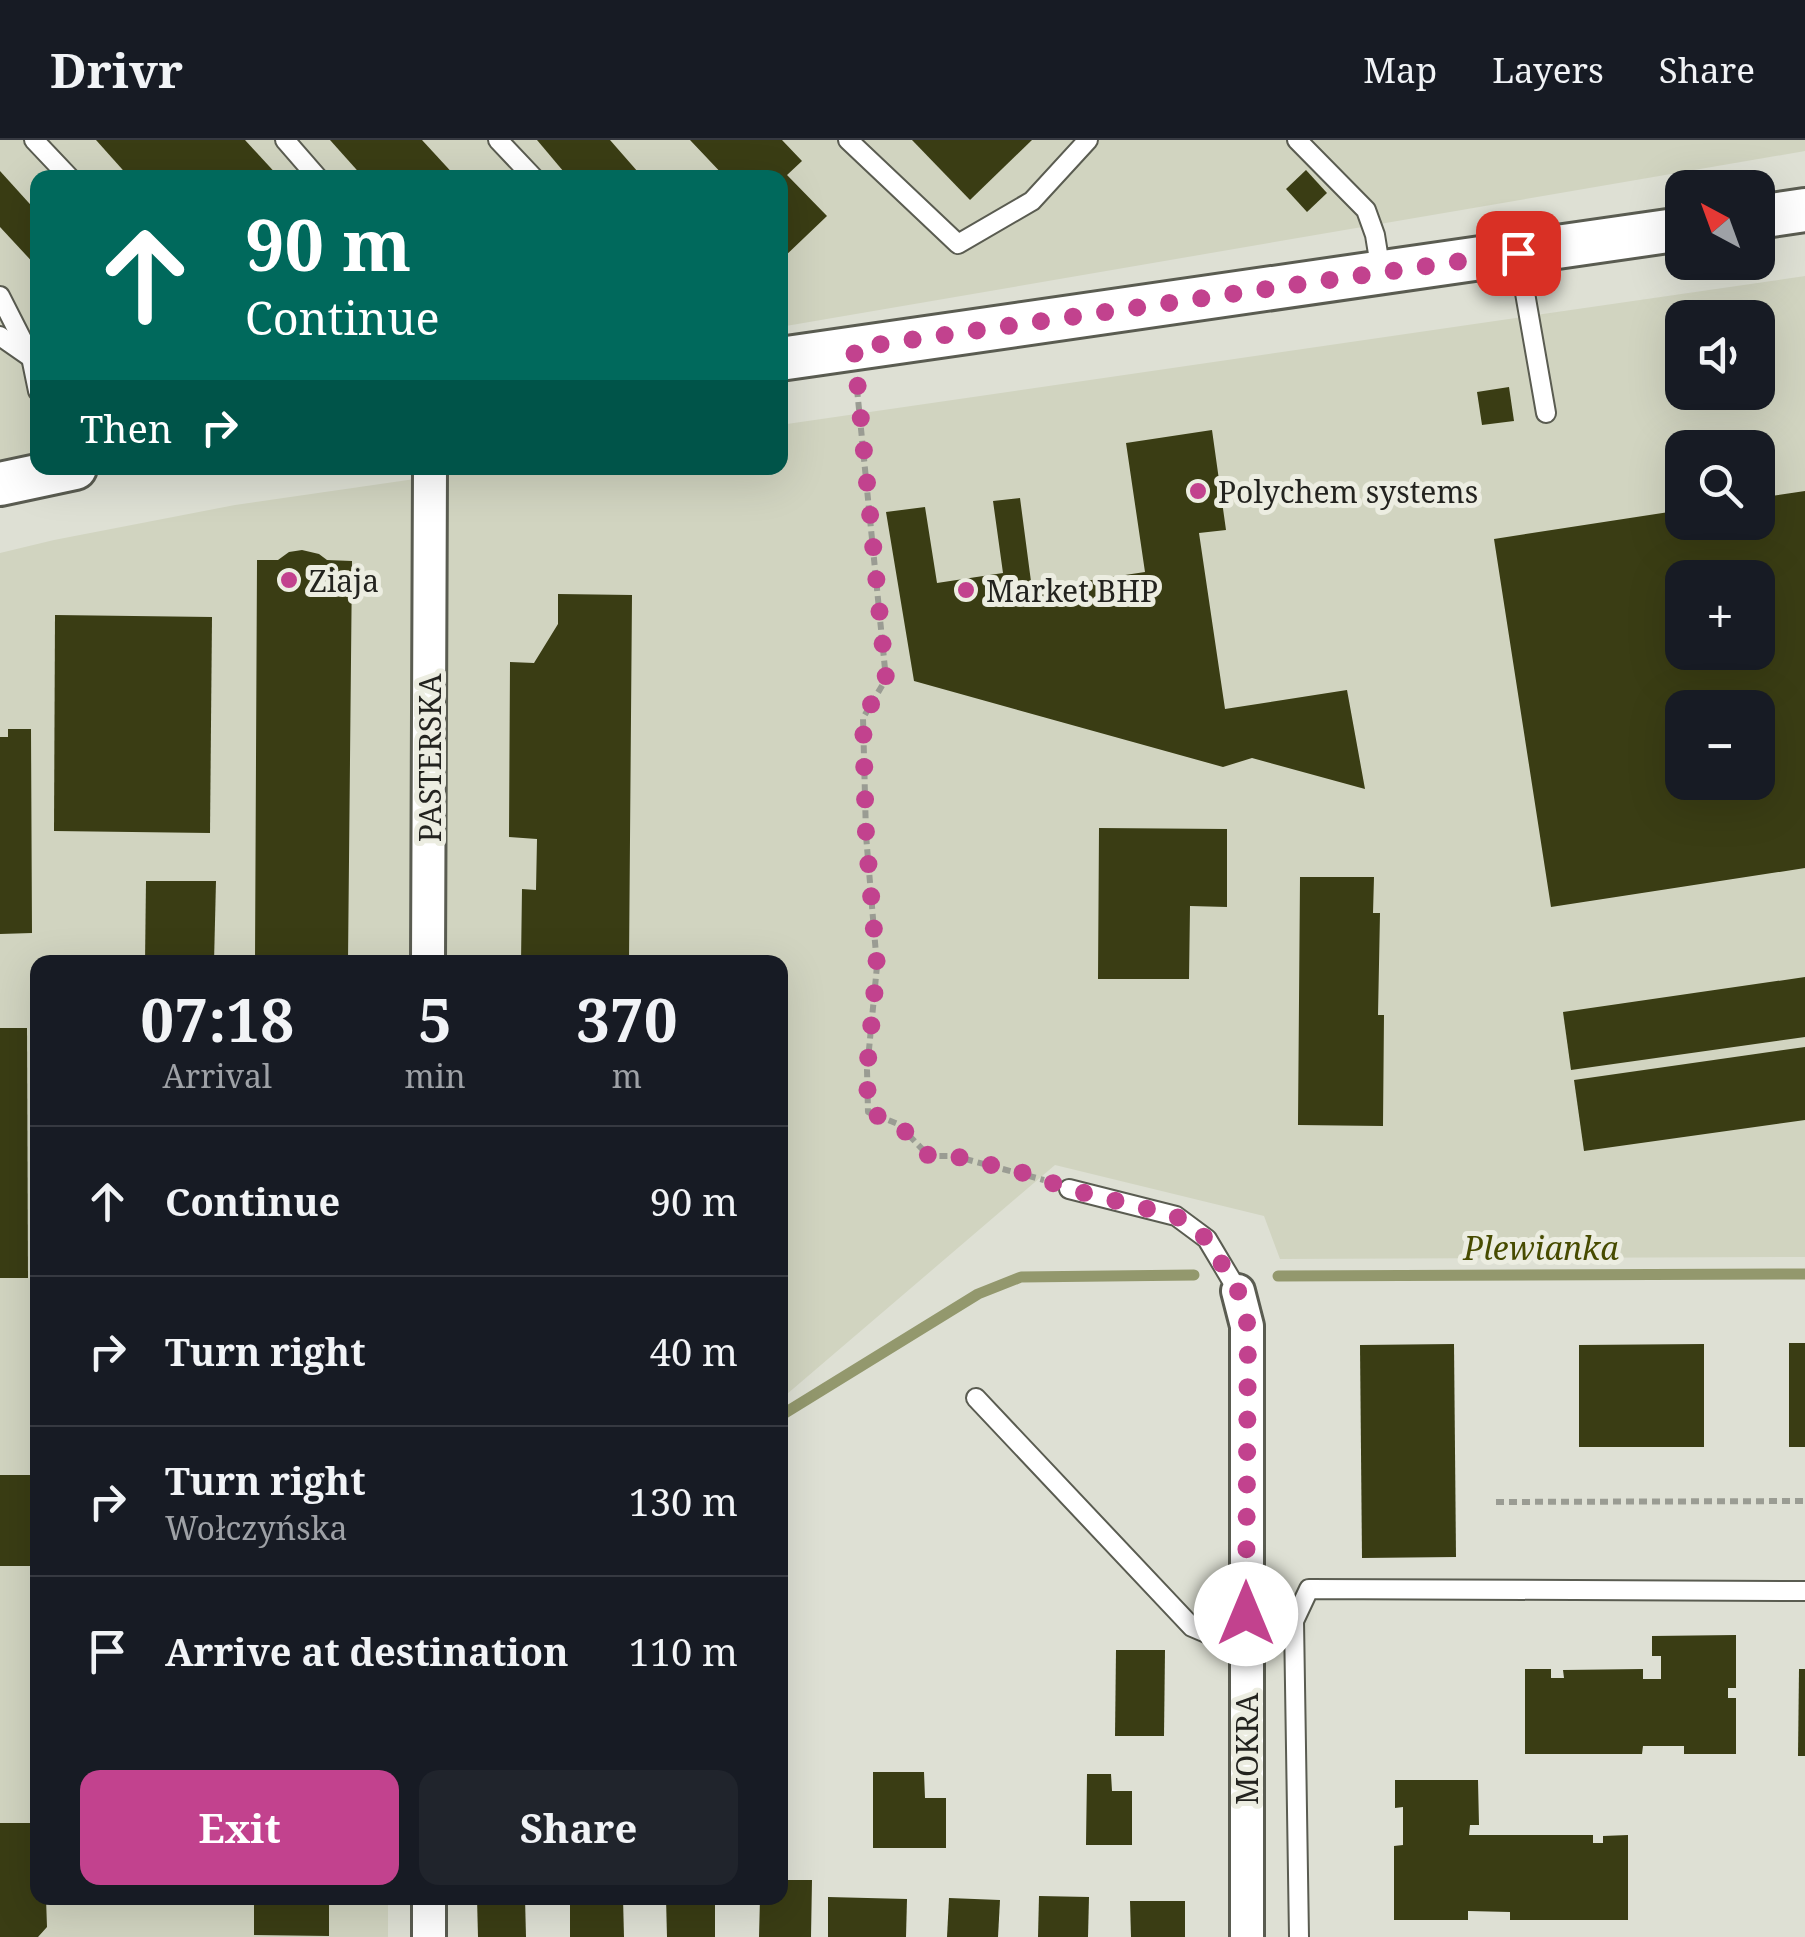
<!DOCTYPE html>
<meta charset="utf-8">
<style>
body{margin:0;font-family:"Noto Serif",serif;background:#20242c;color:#f1f3f6;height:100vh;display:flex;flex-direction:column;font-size:38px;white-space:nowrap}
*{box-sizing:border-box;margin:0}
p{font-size:32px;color:#9ea1a6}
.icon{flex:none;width:55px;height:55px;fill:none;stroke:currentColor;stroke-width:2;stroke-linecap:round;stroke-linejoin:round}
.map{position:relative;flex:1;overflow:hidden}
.drawer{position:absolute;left:30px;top:815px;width:758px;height:950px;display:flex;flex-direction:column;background:#171b24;border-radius:20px;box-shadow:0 10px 40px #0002}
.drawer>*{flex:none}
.hud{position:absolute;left:30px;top:30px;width:758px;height:305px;border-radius:20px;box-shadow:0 10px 40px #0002;background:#00695c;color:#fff;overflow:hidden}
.needle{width:65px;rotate:319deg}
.controls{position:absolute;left:1665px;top:30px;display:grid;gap:20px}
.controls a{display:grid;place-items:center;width:110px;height:110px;border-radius:20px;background:#171b24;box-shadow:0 10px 40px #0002;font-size:50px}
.pin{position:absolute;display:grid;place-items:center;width:85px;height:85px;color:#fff;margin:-42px;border-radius:20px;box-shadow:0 5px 15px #0006}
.me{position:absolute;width:110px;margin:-55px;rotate:0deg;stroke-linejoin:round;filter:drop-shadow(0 0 8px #0008)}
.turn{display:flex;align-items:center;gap:35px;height:210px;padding:0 50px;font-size:45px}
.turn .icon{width:130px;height:130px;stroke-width:2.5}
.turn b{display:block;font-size:70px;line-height:85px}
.then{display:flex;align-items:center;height:95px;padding:0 50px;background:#0003;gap:20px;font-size:38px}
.eta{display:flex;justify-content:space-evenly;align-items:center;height:170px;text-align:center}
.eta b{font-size:60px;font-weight:700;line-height:70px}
.button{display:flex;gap:20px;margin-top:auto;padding:20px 50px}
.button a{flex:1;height:115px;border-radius:20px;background:#c2428e;color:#fff;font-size:40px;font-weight:700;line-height:115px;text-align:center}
.button a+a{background:#20242c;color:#f1f3f6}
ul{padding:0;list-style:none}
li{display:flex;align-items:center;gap:30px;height:150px;padding:0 50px;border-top:2px solid #363941}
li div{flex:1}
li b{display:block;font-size:38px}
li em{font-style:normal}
header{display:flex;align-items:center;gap:60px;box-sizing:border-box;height:140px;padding:0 50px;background:#171b24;border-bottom:2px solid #363941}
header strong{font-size:48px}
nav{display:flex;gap:55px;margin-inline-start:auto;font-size:35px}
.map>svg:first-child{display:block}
.built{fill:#d1d4c0;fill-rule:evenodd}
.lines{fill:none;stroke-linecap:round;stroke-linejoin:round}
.stream{stroke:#93986d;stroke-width:11}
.building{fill:#3a3d14;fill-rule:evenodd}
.service-casing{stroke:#5a5c51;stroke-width:22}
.minor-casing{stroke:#5a5c51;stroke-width:38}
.tertiary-casing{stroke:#5a5c51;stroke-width:48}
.path{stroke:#9a9c93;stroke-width:6;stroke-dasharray:8 5;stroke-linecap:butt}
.service{stroke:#fff;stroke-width:18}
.minor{stroke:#fff;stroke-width:32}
.tertiary{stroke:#fff;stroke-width:42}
.route{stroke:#c2428e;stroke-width:18;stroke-dasharray:0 32.4}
.poi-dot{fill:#c2428e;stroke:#ecede1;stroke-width:4}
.labels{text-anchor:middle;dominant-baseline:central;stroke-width:10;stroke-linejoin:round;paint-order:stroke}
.poi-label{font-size:30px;fill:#23231f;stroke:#ecede1;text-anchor:start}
.street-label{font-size:30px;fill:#23231f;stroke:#ecede1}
.water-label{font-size:32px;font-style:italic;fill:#474b00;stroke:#ecede1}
</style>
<header>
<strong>Drivr</strong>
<nav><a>Map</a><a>Layers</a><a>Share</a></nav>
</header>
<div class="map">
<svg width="1805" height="1797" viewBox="0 0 1805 1797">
<rect width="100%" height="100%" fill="#dee0d4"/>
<g class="built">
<path d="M0,0H1805V11L780,187V38H38V328H112L0,352Z"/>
<path d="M1805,136V1117L1280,1119L1264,1076L1055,1025L780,1260V822H38V1758H388V1797H0V413L54,400L235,365L491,328H780V285ZM1682,178H1758V252H1682ZM1682,308H1758V382H1682ZM1682,438H1758V512H1682ZM1682,568H1758V642H1682Z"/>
</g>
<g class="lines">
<g class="stream">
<path d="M1278,1136L1805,1134"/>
<path d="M780,1276L978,1154L1021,1137L1194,1135"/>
</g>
</g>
<g class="building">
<path d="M96,0H245L280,38H130Z"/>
<path d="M330,0H422L457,38H364Z"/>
<path d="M537,0H610L638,32L632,38H569Z"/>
<path d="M690,0H782L802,21L787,35L827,76L782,119L780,38H726Z"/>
<path d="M912,0H1032L970,60Z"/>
<path d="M1306,30L1327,53L1307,72L1286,49Z"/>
<path d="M0,31L38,73V128L0,87Z"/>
<path d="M1509,247L1514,281L1482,285L1477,252Z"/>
<path d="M1212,290L1226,390L1199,393L1225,569L1347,550L1365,649L1252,618L1223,627L914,541L886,372L925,367L937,443L1003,433L993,361L1020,358L1032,449L1145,432L1126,303Z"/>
<path d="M1805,351V728L1551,767L1494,399L1682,370V382H1758V358ZM1682,438H1758V512H1682ZM1682,568H1758V642H1682Z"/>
<path d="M302,410L319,414L327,420L352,421L348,820L255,819L257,420H278L289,412Z"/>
<path d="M558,454L632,455L629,822H521L522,749L536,750L537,699L509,697L510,522L534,523L558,484Z"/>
<path d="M55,475L212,477L210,693L54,691Z"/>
<path d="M8,589H31L32,793L0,794V597H8Z"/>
<path d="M1099,688L1227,689V767L1190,766L1189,839H1098Z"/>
<path d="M1300,737H1374L1373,773H1380L1378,875H1384L1383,986L1298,985Z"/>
<path d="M146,741H216L214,822H145Z"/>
<path d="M1805,837V897L1571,930L1563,872Z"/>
<path d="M0,888H27L28,1138H0Z"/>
<path d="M1805,907V980L1584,1011L1574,940Z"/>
<rect x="1789" y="1203" width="16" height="104"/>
<path d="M1454,1204L1456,1417L1362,1418L1360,1205Z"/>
<path d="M1704,1204V1307H1579V1205Z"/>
<rect x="0" y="1335" width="38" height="91"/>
<path d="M1736,1495V1548H1728V1558H1736V1614H1684V1606H1643L1642,1614H1525V1529H1551V1538H1564L1563,1530L1643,1529V1539H1661V1516H1652V1496Z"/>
<path d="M1116,1510H1165L1164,1596H1115Z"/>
<path d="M1799,1529H1805V1616H1798Z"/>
<path d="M873,1632H924L925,1658H946V1708H873Z"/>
<path d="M1087,1634H1111L1112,1651H1132V1705H1086Z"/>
<path d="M1395,1640H1478L1479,1685H1470L1469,1695H1593V1703H1603V1696L1628,1695V1780H1510V1772L1468,1771V1780H1394V1706L1403,1705V1667L1395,1668Z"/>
<path d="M0,1683H38V1758H46L47,1787L38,1797H0Z"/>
<path d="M780,1740H812L811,1797H759L760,1758H780Z"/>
<path d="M1039,1756L1089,1757L1088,1797H1038Z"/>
<path d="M828,1757L907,1759L906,1797H828Z"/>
<path d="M254,1758H329V1796L254,1795Z"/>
<path d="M477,1758H525L526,1797H478Z"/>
<path d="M570,1758H623L624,1797H570Z"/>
<path d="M666,1758H715V1797H667Z"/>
<path d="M949,1758L1000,1760L998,1797H947Z"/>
<path d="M1130,1761H1185V1797H1131Z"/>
</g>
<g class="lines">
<defs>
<g id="service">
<path d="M34,0L70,38"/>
<path d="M285,0L318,38"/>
<path d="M498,0L534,38"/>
<path d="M848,0L958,104L1032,61L1088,0"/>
<path d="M1297,0L1366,70L1375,95L1381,132"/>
<path d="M1518,113L1546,273"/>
<path d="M0,156L31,217L38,251"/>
<path d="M0,196L30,217"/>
<path d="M1069,1049L1176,1076L1207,1099L1238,1151"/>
<path d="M976,1258L1192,1487L1246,1510"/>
<path d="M1299,1797L1294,1481L1309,1449L1805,1451"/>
</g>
<g id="minor">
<path d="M428,822L430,328"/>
<path d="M1238,1151L1247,1186V1797"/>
<path d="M429,1758V1797"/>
</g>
<g id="tertiary">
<path d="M1758,77L1805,70"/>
<path d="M780,219L1682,89"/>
<path d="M0,344L75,328"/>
</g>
</defs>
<use href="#service" class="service-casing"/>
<use href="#minor" class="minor-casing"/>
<use href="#tertiary" class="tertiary-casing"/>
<g class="path">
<path d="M857,249L886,539L863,578L866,695L877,826L867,930L868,972L898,984L929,1016H954L1044,1040"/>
<path d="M1496,1362L1805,1361"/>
</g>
<use href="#service" class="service"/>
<use href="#minor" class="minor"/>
<use href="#tertiary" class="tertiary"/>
</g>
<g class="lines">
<path class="route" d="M1246,1474L1248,1186L1238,1151L1207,1099L1176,1076L1069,1049L1028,1034L954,1016H929L898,984L868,972L867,930L877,826L866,695L863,578L886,539L854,208L1518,113"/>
</g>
<g class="poi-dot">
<circle cx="1198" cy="351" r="10"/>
<circle cx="289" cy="440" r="10"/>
<circle cx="966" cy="450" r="10"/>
</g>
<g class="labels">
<g class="poi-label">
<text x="1218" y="351">Polychem systems</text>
<text x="309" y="440">Ziaja</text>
<text x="986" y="450">Market BHP</text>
</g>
<g class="street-label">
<text transform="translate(429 618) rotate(-90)">PASTERSKA</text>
<text transform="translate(1246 1609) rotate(-90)">MOKRA</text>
</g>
<g class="water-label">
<text x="1541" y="1107">Plewianka</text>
</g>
</g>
</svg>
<div class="controls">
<a><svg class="needle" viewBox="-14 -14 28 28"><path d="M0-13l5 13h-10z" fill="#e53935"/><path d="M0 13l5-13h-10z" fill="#9ea1a6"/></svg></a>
<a><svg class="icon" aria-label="sound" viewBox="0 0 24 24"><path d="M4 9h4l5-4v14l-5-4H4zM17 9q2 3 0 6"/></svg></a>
<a><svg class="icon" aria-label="search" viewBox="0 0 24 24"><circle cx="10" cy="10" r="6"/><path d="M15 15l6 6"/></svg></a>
<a>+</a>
<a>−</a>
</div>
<div class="pin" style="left:1518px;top:113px;background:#d93025"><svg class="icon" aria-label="arrive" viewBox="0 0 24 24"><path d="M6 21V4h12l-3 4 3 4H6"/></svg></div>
<svg class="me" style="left:1246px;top:1474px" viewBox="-20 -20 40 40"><circle r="19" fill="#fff"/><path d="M0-13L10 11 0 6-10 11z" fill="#c2428e"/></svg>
<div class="hud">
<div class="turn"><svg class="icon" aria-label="ahead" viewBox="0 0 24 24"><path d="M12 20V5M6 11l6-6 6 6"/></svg><div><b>90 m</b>Continue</div></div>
<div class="then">Then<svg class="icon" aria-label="right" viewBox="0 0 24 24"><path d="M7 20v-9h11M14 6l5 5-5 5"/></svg></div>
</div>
<section class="drawer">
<div class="eta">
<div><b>07:18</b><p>Arrival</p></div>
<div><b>5</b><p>min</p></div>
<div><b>370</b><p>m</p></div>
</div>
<ul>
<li><svg class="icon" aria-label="ahead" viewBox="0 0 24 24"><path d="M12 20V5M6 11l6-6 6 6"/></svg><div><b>Continue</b></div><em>90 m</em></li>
<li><svg class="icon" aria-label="right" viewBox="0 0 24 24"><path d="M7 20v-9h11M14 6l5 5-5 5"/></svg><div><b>Turn right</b></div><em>40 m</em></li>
<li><svg class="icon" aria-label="right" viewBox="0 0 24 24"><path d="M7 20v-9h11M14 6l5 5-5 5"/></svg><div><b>Turn right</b><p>Wołczyńska</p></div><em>130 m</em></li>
<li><svg class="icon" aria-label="arrive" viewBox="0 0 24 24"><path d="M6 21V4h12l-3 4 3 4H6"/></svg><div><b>Arrive at destination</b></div><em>110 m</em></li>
</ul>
<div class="button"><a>Exit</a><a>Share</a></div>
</section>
</div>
